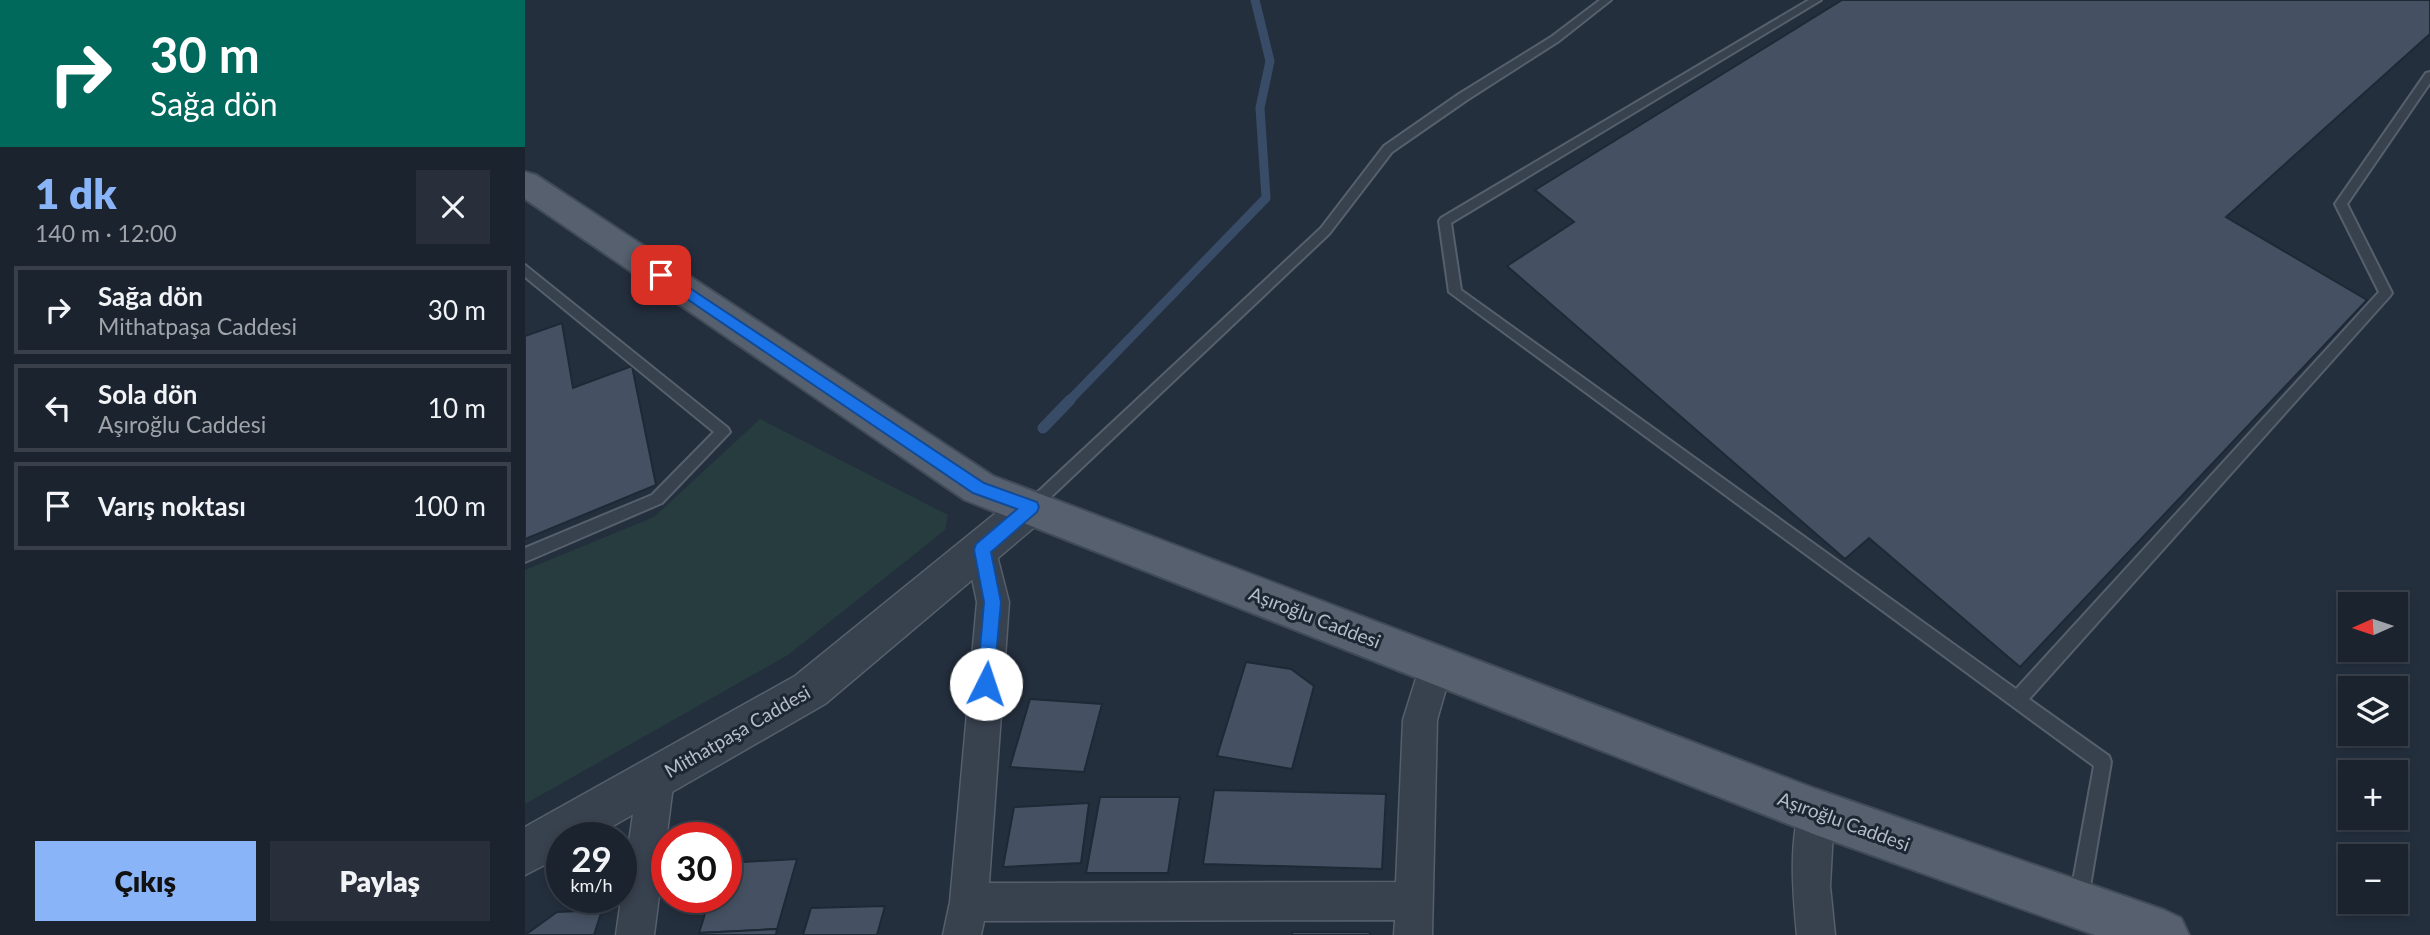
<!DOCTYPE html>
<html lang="tr">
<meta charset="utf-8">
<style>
body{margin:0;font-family:Lato,sans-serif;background:#282f3a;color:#f1f3f6;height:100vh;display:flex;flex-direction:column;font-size:26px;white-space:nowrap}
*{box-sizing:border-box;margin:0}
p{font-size:23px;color:#a0a4aa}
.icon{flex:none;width:38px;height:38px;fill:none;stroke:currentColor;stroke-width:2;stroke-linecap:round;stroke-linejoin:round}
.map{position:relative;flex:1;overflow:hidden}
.sheet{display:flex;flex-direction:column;background:#1b232e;width:525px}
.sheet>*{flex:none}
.banner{background:#00695c;color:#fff;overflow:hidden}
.needle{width:46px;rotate:267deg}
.controls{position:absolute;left:1813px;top:592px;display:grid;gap:14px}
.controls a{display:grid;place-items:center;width:70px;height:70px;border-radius:0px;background:#1b232e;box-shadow:0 4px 10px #0003,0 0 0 2px #39404a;font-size:35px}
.speed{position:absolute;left:21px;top:822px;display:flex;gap:14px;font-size:35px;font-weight:700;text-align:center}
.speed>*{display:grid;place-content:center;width:91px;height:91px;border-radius:50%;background:#1b232e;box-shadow:0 4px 10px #0003,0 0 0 2px #39404a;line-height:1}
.speed small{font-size:18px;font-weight:400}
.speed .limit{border:10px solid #d22;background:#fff;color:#111}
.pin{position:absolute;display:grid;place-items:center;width:60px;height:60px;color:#fff;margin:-30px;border-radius:14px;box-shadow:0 4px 10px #0006}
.me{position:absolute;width:77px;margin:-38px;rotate:4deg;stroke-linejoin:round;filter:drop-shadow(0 0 5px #0008)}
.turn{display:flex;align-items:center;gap:24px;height:147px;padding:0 35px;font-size:32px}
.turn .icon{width:91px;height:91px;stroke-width:2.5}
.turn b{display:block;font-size:49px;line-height:60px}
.round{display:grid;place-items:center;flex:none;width:74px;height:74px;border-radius:0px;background:#282f3a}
.headline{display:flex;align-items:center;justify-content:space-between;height:119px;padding:0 35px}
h1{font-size:42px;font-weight:800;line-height:52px;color:#8ab4f8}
.cta{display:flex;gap:14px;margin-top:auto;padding:14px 35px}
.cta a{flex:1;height:80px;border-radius:0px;background:#8ab4f8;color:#111;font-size:28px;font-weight:800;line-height:80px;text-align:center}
.cta a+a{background:#282f3a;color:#f1f3f6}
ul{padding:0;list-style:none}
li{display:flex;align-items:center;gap:21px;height:88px;margin:0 14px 10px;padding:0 21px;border:4px solid #39404a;border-radius:0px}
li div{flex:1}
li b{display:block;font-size:26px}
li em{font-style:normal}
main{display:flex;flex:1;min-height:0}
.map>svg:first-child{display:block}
.green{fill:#263c3f}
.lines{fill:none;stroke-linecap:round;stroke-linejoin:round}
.stream-far1{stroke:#394c67;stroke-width:9}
.stream{stroke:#394c67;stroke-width:11}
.building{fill:#455162;stroke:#1f2835;stroke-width:2}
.service-casing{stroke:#565f6c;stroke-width:4}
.minor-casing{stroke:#565f6c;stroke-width:3}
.tertiary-casing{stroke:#565f6c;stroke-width:3}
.primary-casing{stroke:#414a57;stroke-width:4}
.service{fill:#38414e;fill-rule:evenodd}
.minor{fill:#38414e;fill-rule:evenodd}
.tertiary{fill:#38414e;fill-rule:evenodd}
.primary{fill:#56606e;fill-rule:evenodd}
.route{fill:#1a73e8;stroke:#114b97;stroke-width:2}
.labels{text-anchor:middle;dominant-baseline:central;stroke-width:6;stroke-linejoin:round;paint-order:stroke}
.street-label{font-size:19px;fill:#b4bcc9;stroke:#1d2633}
</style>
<main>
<section class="sheet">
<div class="banner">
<div class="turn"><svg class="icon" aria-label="right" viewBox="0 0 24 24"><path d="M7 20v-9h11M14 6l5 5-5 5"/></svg><div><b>30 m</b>Sağa dön</div></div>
</div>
<div class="headline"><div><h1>1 dk</h1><p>140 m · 12:00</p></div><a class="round"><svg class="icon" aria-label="close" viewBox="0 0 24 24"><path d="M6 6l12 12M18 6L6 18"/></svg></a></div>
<ul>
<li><svg class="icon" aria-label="right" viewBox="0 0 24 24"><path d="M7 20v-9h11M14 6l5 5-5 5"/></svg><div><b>Sağa dön</b><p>Mithatpaşa Caddesi</p></div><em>30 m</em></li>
<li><svg class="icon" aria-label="left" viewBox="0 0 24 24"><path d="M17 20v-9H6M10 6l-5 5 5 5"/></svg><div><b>Sola dön</b><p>Aşıroğlu Caddesi</p></div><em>10 m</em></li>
<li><svg class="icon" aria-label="arrive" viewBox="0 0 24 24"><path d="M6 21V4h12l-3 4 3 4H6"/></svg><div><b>Varış noktası</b></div><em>100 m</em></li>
</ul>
<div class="cta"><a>Çıkış</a><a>Paylaş</a></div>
</section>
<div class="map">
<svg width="1905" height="935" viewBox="0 0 1905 935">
<rect width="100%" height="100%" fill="#242f3e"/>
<path class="green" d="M235,419L423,515L420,530L263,655L0,804V570L129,517Z"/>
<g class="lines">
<path class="stream-far1" d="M543,402L741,198L735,108L745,61L730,0"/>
<path class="stream" d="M518,428L545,400"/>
</g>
<g class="building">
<path d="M1317,0H1905V34L1701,217L1842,300L1495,667L1344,538L1320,559L982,266L1049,222L1010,190Z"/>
<path d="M37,323L48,388L107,366L131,485L0,539V336Z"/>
<path d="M721,662L766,669L789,686L767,769L692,756Z"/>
<path d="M505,699L577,704L559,772L485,767Z"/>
<path d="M689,790L861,794L857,869L678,864Z"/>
<path d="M575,797H655L643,873H561Z"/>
<path d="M564,803L556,863L478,867L489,807Z"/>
<path d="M272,859L252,929L174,933L185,898H201V863Z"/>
<path d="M360,906L352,935H278L286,908Z"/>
<path d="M77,910L69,935H0L32,912Z"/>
<path d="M252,929L251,935H174V933Z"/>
<rect x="767" y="932" width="78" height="3"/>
</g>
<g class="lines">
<defs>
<g id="service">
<path d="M1075,0H1086L1034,41L942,100L867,152L804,234L511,511L506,513L501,511L499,507L501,503L796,228L859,146L934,94L1026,37Z"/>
<path d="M1284,0H1296L926,223L936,290L1491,689L1854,292L1810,204L1901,73L1905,72V83L1822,204L1867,293L1865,296L1504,699L1584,756L1586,762L1563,898L1560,904L1554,907L1548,904L1545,898L1569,766L924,292L914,221L916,218Z"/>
<path d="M0,265L203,428L205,432L137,503L0,562V548L127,495L189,432L0,277Z"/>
</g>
<g id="minor">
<path d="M457,536L468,540L484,602L464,883L871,882L878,720L899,653L911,648L923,653L928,664L912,720L907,935H869L870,920L459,921L456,935H418L425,902L452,602L441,550L446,540Z"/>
<path d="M131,760L143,766L149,778L129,935H91L113,778L119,766Z"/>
<path d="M1291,794L1304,799L1309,812L1305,886L1310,935H1272C1268,894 1263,837 1278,799Z"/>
</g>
<path id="tertiary" d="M506,491L519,495L525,507L519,519L300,704L67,838H37V856L0,875V827L270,676L493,495Z"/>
<path id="primary" d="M0,172L11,175L468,476L1291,789L1639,910L1656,918L1664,935H1570L1291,835L440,500L0,199Z"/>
</defs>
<use href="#service" class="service-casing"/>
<use href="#minor" class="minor-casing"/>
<use href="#tertiary" class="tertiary-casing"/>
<use href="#primary" class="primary-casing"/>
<use href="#service" class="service"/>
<use href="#minor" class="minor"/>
<use href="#tertiary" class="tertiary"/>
<use href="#primary" class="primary"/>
</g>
<path class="route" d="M136,269L459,483L512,502L514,507L512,512L466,552L476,602L468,690L461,692L455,690L452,684L459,602L449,550L451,544L492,509L448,493L131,278L129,275Z"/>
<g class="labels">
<g class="street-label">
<text transform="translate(790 617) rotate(21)">Aşıroğlu Caddesi</text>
<text transform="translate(212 731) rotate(-30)">Mithatpaşa Caddesi</text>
<text transform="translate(1319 821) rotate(20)">Aşıroğlu Caddesi</text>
</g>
</g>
</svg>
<div class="controls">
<a><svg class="needle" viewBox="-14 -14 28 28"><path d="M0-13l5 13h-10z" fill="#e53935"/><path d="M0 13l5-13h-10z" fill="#a0a4aa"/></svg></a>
<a><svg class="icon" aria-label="layers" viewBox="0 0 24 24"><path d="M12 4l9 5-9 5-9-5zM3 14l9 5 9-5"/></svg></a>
<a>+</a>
<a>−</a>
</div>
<div class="speed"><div>29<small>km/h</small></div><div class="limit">30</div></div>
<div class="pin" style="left:136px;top:275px;background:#d93025"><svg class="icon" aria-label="arrive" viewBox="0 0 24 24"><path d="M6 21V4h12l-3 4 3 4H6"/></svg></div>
<svg class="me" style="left:461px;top:684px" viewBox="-20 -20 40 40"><circle r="19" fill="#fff"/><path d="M0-13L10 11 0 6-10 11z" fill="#1a73e8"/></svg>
</div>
</main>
